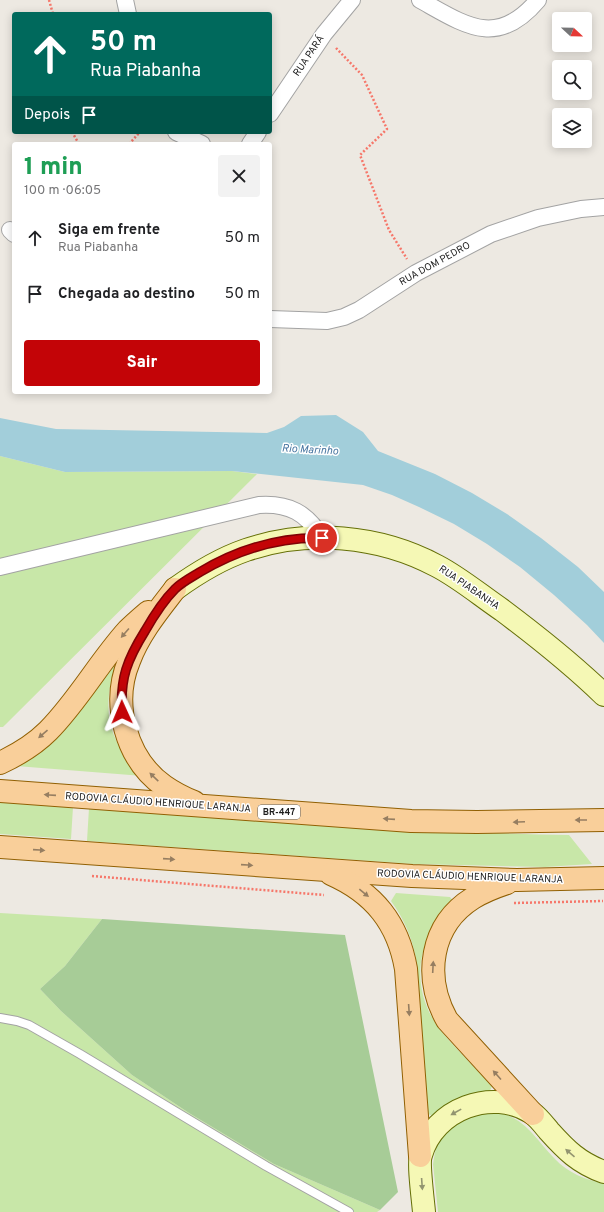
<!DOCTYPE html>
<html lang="pt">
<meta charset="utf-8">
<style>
body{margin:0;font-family:Overpass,sans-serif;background:#f2f2f2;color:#202124;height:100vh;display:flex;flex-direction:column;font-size:15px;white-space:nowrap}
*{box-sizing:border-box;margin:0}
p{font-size:13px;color:#757577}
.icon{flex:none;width:22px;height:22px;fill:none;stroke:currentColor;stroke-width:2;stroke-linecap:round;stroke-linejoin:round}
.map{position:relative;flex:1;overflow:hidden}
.side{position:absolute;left:12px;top:142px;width:260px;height:252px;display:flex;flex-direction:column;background:#fff;border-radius:4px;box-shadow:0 2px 10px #0003}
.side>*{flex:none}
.top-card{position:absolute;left:12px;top:12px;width:260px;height:122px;border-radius:4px;box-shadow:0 2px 10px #0003;background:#00695c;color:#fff;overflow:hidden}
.needle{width:26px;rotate:112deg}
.buttons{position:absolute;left:552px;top:12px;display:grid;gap:8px}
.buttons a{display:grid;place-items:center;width:40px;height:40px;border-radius:4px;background:#fff;box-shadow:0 2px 10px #0003;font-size:20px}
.pin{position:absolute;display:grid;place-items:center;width:34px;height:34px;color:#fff;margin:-17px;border:2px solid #fff;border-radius:50%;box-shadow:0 1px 4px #0007}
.me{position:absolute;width:44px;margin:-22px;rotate:359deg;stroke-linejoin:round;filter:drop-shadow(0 0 3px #0008)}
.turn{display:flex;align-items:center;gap:14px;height:84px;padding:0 12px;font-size:18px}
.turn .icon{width:52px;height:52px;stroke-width:2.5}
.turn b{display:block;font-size:28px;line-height:34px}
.then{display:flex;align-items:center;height:38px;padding:0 12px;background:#0003;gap:8px;font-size:15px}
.round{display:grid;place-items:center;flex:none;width:42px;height:42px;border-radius:4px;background:#f2f2f2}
.summary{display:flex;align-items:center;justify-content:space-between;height:68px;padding:0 12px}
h1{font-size:24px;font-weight:800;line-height:30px;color:#1e9e55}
.action{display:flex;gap:8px;margin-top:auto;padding:8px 12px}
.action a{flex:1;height:46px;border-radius:4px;background:#c30407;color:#fff;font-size:16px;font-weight:800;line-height:46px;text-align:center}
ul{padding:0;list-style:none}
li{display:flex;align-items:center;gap:12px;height:56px;padding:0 12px}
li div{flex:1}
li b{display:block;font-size:15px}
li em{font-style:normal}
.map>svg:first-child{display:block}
.grass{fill:#c8e7a8}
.forest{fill:#a7cc97}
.water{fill:#a2ceda}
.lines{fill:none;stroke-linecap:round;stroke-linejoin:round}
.lane-casing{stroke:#a3a3a3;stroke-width:10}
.street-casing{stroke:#a3a3a3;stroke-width:18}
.secondary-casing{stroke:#656f07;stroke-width:24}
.primary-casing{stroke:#916003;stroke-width:24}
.path{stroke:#f6776a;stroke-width:2.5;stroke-dasharray:2 2;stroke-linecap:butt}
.lane{stroke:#fff;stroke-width:8}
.street{stroke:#fff;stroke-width:16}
.secondary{stroke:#f5f8b5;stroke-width:22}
.primary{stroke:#f9cf9a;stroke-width:22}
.oneway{fill:#967e61}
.oneway2{fill:#939570}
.route-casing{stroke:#7f0305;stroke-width:10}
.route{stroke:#c30407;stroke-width:7}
.labels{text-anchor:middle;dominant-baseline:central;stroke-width:3;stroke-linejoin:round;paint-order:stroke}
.shield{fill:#fff;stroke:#606060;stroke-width:1}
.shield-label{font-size:9px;font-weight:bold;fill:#1c1c1c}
.street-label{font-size:10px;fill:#1c1c1c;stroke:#fff}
.water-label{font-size:11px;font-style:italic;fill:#4876a1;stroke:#fff}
</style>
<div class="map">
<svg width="604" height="1212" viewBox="0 0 604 1212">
<rect width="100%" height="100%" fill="#ede9e2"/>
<g class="grass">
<path d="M0,456L65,472L232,471L257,474L3,727H0Z"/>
<path d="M119,655C101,705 104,738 143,776L16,766Z"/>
<path d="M0,802L73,807L71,839L0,834Z"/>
<path d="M89,808C249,819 409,832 569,835L592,864L545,867L413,864L87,841Z"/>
<path d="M396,893L450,897L453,901C421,933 409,978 433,1019C439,1030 448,1039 456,1048C468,1061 480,1073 492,1086L490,1091L479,1093L433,1116L428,1114L416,959C412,937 404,919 391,901Z"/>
<path d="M0,913L102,919L65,966L40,989L61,1011L132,1075L189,1113L274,1164L380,1210L377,1212H0Z"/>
<path d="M499,1112C528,1121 535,1139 555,1159C567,1172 587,1181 604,1183V1212H438L433,1164L435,1152L439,1141L455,1123L476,1113Z"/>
</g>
<path class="forest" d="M102,919L345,935L398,1192L380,1210L274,1164L189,1113L132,1075L61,1011L40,989L65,966Z"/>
<path class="water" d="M336,415L363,432L378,451L435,474L472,493L507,514L541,538L578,567L604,592V643L587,625L554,595L520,567L487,544L454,524L419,507L392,495L363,485L232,471L65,472L0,456V418L56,429L267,433L284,427L301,416Z"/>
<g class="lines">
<defs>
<path id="lane" d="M0,1018L17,1021L29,1025L80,1054L266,1166L349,1212"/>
<g id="street">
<path d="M125,0L128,14"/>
<path d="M420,0C465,25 497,49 538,0"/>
<path d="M270,114L324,34L352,0"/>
<path d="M176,132L202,144"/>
<path d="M250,144L258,132"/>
<path d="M10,230L14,234"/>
<path d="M270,319L327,321L344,317L359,310L416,273L491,234L538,218L581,209L604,207"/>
<path d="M0,567L259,505C289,503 307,513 322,538"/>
</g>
<g id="secondary">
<path d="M175,589C197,573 220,559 246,550C308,529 379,535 437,566C460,578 480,595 502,610C538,637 572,664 604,695"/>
<path d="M424,1212C423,1200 418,1163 421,1155C434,1109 492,1087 532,1113C538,1117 544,1125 549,1131C566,1150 579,1163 604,1172"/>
</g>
<g id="primary">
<path d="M175,589C158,611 139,634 129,661C111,704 126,759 164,786C174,793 184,798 194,802"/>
<path d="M0,763C17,755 34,745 48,731C78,701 99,662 128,630C134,624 141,618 148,612"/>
<path d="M0,791L411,821L477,822L604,820"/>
<path d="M0,847L412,876L517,880L604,878"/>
<path d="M331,874C374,893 398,923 406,969L420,1156"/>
<path d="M507,883C495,887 484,891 473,898C430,925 423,977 447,1020L533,1114"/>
</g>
</defs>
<use href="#lane" class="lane-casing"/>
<use href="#street" class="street-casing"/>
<use href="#secondary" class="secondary-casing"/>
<use href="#primary" class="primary-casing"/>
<g class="path">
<path d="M49,0L53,14"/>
<path d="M336,48L362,75L387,129L360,155L389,230L407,259"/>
<path d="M72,132L79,144"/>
<path d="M129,144L140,132"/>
<path d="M92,876L324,895"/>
<path d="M514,903L603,901"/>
</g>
<use href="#lane" class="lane"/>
<use href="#street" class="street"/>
<use href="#secondary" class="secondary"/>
<use href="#primary" class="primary"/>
</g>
<defs><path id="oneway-solid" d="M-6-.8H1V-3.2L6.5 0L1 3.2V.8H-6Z"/></defs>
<g class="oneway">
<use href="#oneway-solid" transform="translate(125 633) rotate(131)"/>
<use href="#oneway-solid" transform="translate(43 734) rotate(139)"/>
<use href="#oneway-solid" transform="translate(154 777) rotate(-136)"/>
<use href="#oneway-solid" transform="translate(50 795) rotate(-176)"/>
<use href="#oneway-solid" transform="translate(389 819) rotate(-176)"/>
<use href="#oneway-solid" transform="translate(581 820) rotate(180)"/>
<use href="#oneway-solid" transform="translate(519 822) rotate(178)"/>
<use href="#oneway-solid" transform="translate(39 850) rotate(4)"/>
<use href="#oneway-solid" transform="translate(169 859) rotate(4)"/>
<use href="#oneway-solid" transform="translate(247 865) rotate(4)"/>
<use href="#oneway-solid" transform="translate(364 893) rotate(39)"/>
<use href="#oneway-solid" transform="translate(433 967) rotate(-87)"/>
<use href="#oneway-solid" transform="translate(409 1010) rotate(86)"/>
<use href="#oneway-solid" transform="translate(497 1075) rotate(-132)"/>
</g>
<g class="oneway2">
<use href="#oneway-solid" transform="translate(456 1112) rotate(151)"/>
<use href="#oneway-solid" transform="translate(570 1153) rotate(-139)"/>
<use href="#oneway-solid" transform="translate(422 1184) rotate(86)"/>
</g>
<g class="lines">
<defs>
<path id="route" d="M122,712C120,678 127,660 145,631C153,617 163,601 175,589C182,582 192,577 200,572C237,550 279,537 322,538"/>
</defs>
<use href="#route" class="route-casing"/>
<use href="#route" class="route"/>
</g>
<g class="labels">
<rect class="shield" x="258" y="805" width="42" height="14" rx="3"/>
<g class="shield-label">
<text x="279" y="812">BR-447</text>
</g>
<g class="street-label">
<text transform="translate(309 56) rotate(-56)">RUA PARÁ</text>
<text transform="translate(435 264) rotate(-29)">RUA DOM PEDRO</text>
<text transform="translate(469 588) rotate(34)">RUA PIABANHA</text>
<text transform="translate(158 803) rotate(4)">RODOVIA CLÁUDIO HENRIQUE LARANJA</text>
<text transform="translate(470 877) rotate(2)">RODOVIA CLÁUDIO HENRIQUE LARANJA</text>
</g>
<g class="water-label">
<text transform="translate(310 450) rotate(3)">Rio Marinho</text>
</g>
</g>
</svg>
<div class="buttons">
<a><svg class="needle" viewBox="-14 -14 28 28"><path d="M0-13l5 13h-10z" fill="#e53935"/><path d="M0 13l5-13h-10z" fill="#757577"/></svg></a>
<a><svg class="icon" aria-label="search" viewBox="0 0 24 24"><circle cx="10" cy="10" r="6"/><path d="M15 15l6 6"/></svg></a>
<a><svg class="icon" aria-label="layers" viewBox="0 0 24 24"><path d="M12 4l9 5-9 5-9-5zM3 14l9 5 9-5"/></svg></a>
</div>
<div class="pin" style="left:322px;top:538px;background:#d93025"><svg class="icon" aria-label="arrive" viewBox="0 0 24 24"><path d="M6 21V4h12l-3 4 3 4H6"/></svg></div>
<svg class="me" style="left:122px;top:712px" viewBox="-20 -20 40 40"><path d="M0-17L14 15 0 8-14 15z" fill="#c30407" stroke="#fff" stroke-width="4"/></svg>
<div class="top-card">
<div class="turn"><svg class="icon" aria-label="ahead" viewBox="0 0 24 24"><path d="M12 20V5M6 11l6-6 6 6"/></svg><div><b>50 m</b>Rua Piabanha</div></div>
<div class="then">Depois<svg class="icon" aria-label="arrive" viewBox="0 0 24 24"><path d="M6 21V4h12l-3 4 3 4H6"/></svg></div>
</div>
<section class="side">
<div class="summary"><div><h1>1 min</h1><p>100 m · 06:05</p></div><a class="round"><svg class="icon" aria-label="close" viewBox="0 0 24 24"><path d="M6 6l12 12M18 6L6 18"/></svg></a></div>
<ul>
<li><svg class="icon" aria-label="ahead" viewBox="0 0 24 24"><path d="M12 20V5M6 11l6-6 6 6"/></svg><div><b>Siga em frente</b><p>Rua Piabanha</p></div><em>50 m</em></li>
<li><svg class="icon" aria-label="arrive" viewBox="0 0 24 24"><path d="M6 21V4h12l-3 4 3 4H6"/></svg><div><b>Chegada ao destino</b></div><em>50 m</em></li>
</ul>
<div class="action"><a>Sair</a></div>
</section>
</div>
